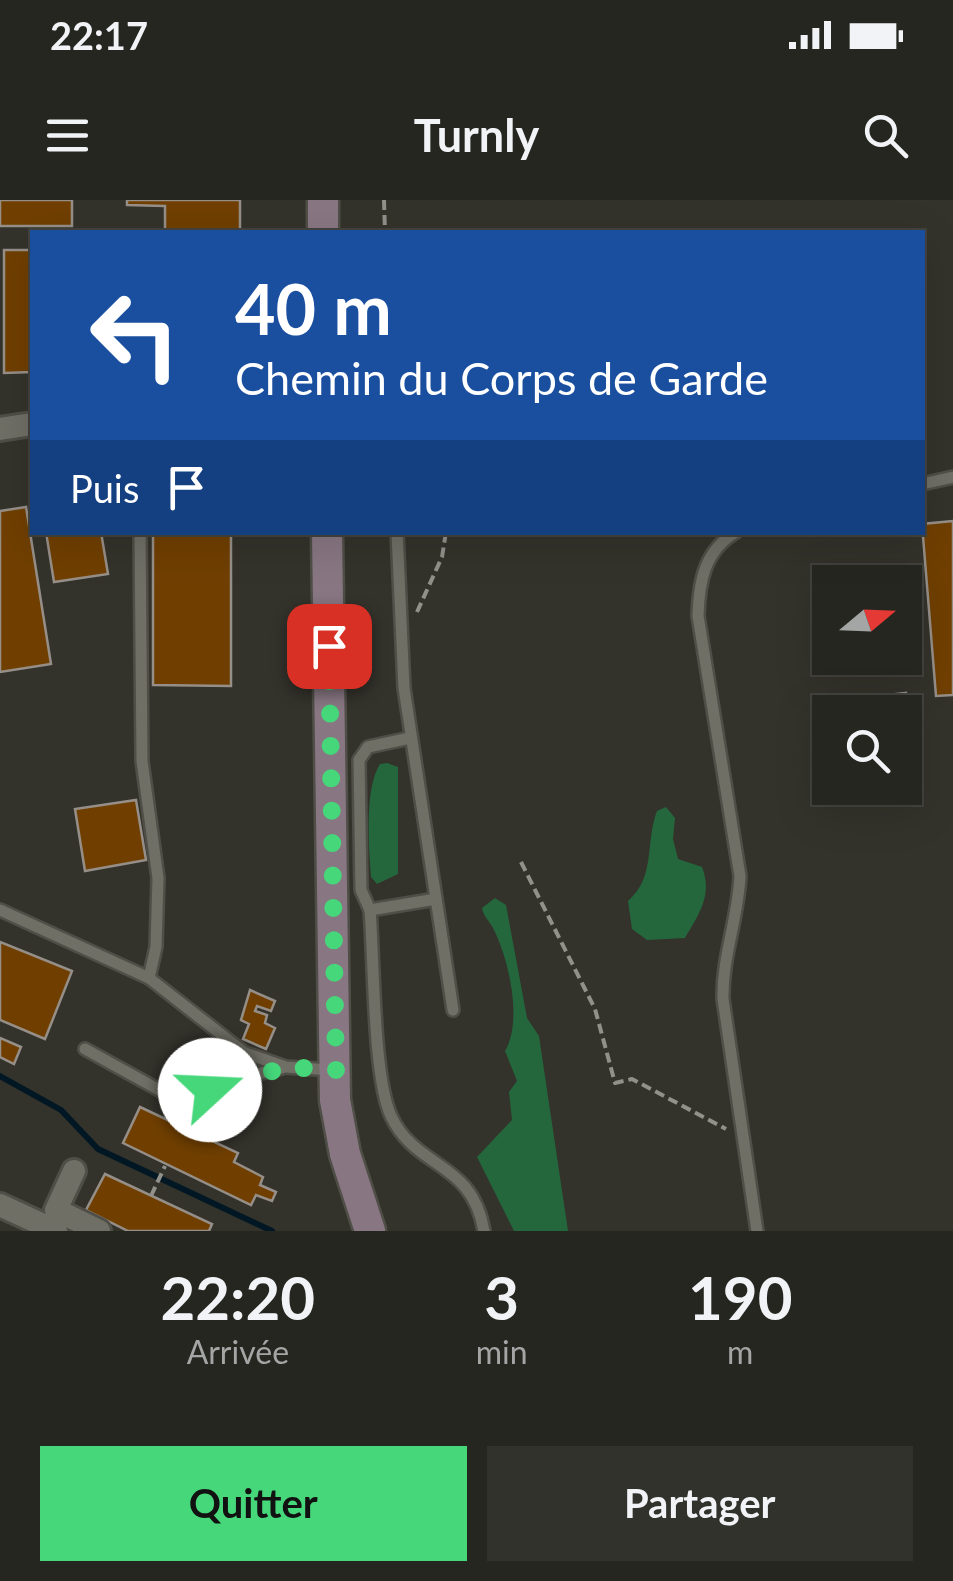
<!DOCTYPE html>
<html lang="fr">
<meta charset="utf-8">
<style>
body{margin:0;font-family:Lato,sans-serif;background:#32322d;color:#f1f3f6;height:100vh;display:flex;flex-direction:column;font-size:38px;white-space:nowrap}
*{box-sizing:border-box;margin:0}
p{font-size:32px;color:#a4a5a5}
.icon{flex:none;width:55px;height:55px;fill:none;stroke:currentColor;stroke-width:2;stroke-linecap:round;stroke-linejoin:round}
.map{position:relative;height:1031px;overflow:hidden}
.sheet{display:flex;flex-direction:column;background:#262620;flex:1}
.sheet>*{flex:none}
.banner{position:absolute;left:30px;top:30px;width:895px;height:305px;border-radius:0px;box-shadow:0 10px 40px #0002,0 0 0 2px #42433e;background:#1a4fa0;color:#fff;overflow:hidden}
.needle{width:65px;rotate:71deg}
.tools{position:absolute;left:812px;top:365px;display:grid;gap:20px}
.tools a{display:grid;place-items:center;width:110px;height:110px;border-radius:0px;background:#262620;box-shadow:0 10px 40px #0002,0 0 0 2px #42433e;font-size:50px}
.pin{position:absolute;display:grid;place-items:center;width:85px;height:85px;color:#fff;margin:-42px;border-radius:20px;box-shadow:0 5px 15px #0006}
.me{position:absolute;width:110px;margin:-55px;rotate:70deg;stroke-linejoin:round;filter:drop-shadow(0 0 8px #0008)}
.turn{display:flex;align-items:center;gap:35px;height:210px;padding:0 40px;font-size:45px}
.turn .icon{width:130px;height:130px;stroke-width:2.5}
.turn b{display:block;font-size:70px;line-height:85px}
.then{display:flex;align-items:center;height:95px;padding:0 40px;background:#0003;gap:20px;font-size:38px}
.eta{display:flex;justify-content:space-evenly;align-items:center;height:170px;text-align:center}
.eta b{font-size:60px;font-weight:700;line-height:70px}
.primary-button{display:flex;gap:20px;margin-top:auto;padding:20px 40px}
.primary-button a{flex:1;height:115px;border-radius:0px;background:#45d77a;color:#111;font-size:40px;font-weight:700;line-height:115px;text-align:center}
.primary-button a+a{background:#32322d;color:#f1f3f6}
.status{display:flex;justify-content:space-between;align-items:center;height:70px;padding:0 50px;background:#262620;direction:ltr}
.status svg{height:28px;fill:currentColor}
header{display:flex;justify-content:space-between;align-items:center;height:130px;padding:0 40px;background:#262620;font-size:45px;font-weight:700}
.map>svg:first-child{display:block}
.forest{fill:#25673d}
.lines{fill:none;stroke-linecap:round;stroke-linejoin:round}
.stream{stroke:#011824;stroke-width:6}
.building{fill:#703f00;stroke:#968f88;stroke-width:2.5}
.lane-casing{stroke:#4f4e47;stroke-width:16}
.street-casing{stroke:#4f4e47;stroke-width:28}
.secondary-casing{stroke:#4f4e47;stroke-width:35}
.path{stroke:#91908a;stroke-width:4;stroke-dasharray:10 5;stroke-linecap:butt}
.lane{stroke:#706f66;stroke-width:11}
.street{stroke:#706f66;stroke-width:22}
.secondary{stroke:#887783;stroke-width:30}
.route{stroke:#45d77a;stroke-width:18;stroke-dasharray:0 32.4}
</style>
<div class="status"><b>22:17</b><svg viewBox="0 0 49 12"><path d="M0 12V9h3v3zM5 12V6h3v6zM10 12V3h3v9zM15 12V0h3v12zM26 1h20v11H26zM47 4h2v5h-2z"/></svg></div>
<header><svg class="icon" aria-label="menu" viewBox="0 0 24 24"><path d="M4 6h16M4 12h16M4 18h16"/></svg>Turnly<svg class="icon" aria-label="search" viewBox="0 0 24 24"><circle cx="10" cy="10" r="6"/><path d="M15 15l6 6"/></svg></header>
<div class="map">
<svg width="953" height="1031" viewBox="0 0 953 1031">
<rect width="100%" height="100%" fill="#33322b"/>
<g class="forest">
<path d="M387,563L398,567V674L377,684L371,677C369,647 364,589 380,564Z"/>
<path d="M666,607L675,618L673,639L678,659L702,667C713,695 699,714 685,738L647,740L632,729L628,701C656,677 645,642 657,611Z"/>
<path d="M495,698L506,705L527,818L539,836L568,1031H514L477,957L512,920L509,892L517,881L505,851C523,821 509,759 493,728C489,720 484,718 482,708Z"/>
</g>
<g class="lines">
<path class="stream" d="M0,876L61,910L98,949L272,1031"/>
</g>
<g class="building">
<rect x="0" y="0" width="72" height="26"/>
<path d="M127,0H240V32H165V6L127,5Z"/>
<path d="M4,50H32V172L4,173Z"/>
<path d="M26,307L51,464L0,472V311Z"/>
<path d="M953,321V495L936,496L922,324Z"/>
<path d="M46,332H101L108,374L54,382Z"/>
<path d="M153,332H231V486L153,485Z"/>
<path d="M906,493L913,563L905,564V512H879L878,496Z"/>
<path d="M136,600L146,660L85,671L75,609Z"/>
<path d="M0,742L72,771L45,839L0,820Z"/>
<path d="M250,790L275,801L271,811L257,806L255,811L267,815L265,823L275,828L266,849L243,839L249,824L241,820Z"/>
<path d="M0,838L21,847L14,864L0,857Z"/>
<path d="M140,907L238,953L234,962L263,977L260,985L276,992L272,1001L256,995L251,1005L123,943Z"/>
<path d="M105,974L212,1024L209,1031H128L86,1010Z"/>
</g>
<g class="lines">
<defs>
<g id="lane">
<path d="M922,284L953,277"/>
<path d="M140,332L142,561L158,678L156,747L149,778"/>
<path d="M397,332L404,488L453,810"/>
<path d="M736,332C704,351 699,382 698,416L740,676C738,719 722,757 723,799L757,1031"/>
<path d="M436,699L370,710C374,759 373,877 391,916C416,970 472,960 484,1031"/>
<path d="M0,710L149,778L245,853L286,867L332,870"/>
<path d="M370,710L361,690L359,560L368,547L410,538"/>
<path d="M85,849L181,902L241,878L282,868"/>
</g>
<g id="street">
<path d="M0,229L32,224"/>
<path d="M74,971L56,1010L99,1031"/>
<path d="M0,1005L56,1031"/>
</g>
<g id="secondary">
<path d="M323,0V32"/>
<path d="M327,332L335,900L345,954L370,1031"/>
</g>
</defs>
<use href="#lane" class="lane-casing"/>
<use href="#street" class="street-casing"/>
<use href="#secondary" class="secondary-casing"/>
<g class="path">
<path d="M384,0L385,32"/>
<path d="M417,412L442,357L446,332"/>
<path d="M521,662L595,809L615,883L632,879L726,929"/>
<path d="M151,996L165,966"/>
</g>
<use href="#lane" class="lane"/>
<use href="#street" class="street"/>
<use href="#secondary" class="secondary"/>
</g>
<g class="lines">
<path class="route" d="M210,890L286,867L336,870L329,446"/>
</g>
</svg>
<div class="tools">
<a><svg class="needle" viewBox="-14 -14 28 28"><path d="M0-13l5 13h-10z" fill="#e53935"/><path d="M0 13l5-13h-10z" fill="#a4a5a5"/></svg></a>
<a><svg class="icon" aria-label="search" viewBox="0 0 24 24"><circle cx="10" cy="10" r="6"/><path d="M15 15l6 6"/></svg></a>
</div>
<div class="pin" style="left:329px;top:446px;background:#d93025"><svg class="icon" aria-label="arrive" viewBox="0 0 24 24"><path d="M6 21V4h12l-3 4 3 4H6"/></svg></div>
<svg class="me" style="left:210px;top:890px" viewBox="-20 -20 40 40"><circle r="19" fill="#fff"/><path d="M0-13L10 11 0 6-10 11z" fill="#45d77a"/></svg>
<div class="banner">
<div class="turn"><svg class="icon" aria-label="left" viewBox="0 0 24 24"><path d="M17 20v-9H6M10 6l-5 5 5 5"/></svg><div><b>40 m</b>Chemin du Corps de Garde</div></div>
<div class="then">Puis<svg class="icon" aria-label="arrive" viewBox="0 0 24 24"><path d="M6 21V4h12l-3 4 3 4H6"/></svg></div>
</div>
</div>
<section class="sheet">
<div class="eta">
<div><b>22:20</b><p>Arrivée</p></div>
<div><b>3</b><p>min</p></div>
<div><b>190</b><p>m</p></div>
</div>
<div class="primary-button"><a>Quitter</a><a>Partager</a></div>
</section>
